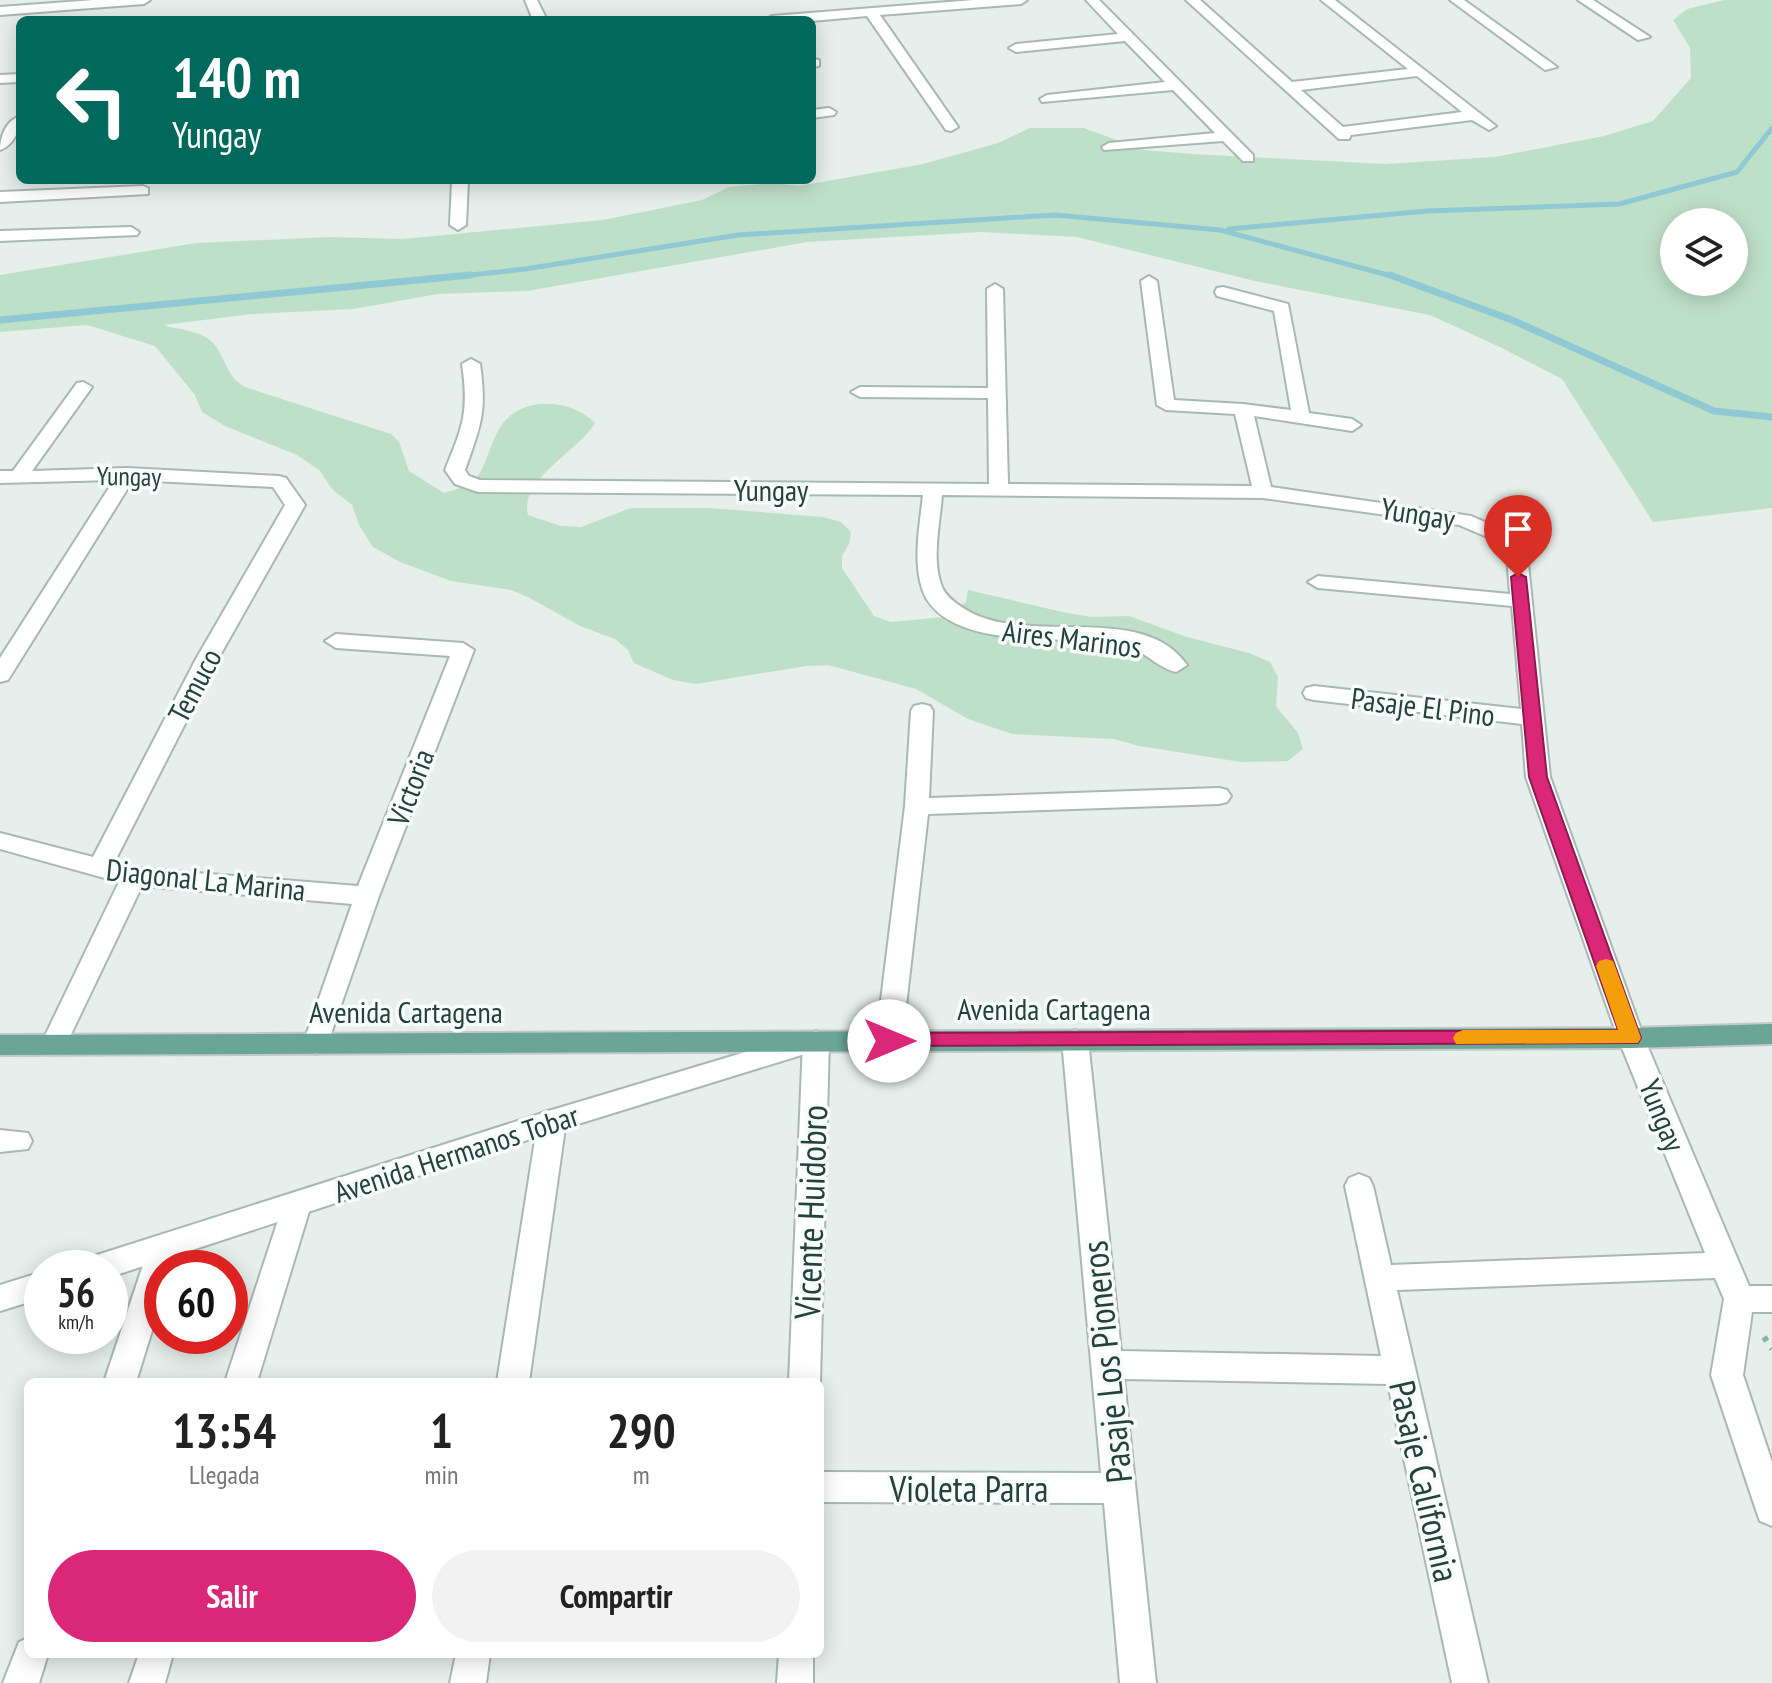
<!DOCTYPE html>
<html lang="es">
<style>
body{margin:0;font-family:"PT Sans Narrow",sans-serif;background:#f2f2f2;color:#222;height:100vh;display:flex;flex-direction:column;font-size:30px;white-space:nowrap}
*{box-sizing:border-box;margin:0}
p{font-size:26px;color:#767676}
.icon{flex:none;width:44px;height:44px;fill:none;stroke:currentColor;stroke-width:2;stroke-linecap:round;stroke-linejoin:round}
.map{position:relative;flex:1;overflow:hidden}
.details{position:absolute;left:24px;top:1378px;width:800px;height:280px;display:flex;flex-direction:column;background:#fff;border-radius:12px;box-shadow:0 4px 20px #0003}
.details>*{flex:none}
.banner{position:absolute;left:16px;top:16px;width:800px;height:168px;border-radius:12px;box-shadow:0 4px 20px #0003;background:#00695c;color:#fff;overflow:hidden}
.tools{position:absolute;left:1660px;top:208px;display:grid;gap:16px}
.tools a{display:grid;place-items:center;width:88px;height:88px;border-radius:50%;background:#fff;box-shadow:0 4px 20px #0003;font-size:40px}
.speed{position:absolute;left:24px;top:1250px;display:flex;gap:16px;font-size:40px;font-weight:700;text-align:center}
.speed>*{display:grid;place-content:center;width:104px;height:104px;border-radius:50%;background:#fff;box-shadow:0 4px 20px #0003;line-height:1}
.speed small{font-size:20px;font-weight:400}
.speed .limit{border:12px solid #d22;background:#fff;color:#111}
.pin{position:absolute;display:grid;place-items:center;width:68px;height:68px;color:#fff;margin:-82px -34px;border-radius:50% 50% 50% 0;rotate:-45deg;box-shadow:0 0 8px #0007}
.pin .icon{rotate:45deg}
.me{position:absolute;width:88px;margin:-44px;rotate:90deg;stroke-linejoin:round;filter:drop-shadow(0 0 6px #0008)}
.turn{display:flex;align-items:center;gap:28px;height:168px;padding:0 24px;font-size:36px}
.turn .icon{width:104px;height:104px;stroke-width:2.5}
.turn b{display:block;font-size:56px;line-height:68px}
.eta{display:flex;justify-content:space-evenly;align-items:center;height:136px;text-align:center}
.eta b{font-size:48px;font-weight:600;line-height:56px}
.action{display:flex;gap:16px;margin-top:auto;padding:16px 24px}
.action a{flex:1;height:92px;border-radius:48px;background:#db2777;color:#fff;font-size:32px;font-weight:600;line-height:92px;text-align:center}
.action a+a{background:#f2f2f2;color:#222}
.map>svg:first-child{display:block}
.green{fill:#bfe0c8;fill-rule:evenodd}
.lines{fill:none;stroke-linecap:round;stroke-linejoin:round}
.stream-far1{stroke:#8ec9d4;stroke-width:5}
.stream{stroke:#8ec9d4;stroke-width:7}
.minor-casing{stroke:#a8b8b2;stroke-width:4}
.tertiary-casing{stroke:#a8b8b2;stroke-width:4}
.primary-casing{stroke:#c2cac8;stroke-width:4}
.path{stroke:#86b3a5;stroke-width:6;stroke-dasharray:5 8;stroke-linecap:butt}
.minor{fill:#fff;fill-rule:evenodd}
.tertiary{fill:#fff;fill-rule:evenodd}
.primary{fill:#6aa596;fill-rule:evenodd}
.route{fill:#db2777;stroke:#8e194d;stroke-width:2}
.slow{fill:#f59e0b}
.labels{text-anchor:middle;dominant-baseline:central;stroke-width:7;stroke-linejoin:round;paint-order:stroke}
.far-street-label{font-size:26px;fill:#24423a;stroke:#f7fbf9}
.street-label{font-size:30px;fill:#24423a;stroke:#f7fbf9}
.near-street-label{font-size:36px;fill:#24423a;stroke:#f7fbf9}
</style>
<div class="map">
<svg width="1772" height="1683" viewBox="0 0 1772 1683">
<rect width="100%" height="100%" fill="#e6efeb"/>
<path class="green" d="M1724,0H1772V508L1653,522L1562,379L1502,348L1430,315L1255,281L1077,237L981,232L807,242L527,291L438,294L353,309L252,314L164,325C178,330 200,330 212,342C226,356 225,376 245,387L391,434L399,442L409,471L444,493C457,489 467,487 477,477C486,466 491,441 501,426C522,395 571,399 595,423C578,452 519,479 528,515L561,526L581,527L631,508H709L823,517L841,522L851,532L849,544L842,556V568L874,616L891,622L944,617L966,602L968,590L1067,613L1091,617L1129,616L1187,637L1249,653L1270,662L1278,677L1276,706L1298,733L1303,749L1288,761L1241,762L1139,746L1114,739L1012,734L968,719L916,689L828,665L806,666L696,684L673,680L634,663L628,650L615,639L580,626L528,597L511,590L451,581L400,562L373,547L359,525L352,505L333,490L319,470L297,455L225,426L202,412L195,395L155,346L87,325L0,332V275L196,243L330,237L402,239L603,220L702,200L729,187L771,183L799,186L923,164L998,143L1030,128H1084L1144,150L1192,154L1385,164L1495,157L1604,136L1653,121L1691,78L1690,48L1673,20L1687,9ZM1674,222H1734V282H1674Z"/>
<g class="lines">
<g class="stream-far1">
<path d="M1229,229L1427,211L1619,204L1737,172L1772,128"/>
<path d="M452,277L525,269L738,235L1055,215L1220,230L1395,277"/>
</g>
<g class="stream">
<path d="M1390,275L1512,320L1714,411L1772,417"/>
<path d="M0,320L470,275"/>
</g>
<defs>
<g id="minor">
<path d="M94,0H150L144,4L0,15V7Z"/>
<path d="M525,0H537L547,20H533Z"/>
<path d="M973,0H1027L1021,4L880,15L958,127L951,131L946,130L867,16L812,21L765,20L772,16Z"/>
<path d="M1086,0H1099L1253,155V161H1243L1223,141L1104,150L1102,147L1109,143L1215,133L1173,90L1042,102L1040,99L1047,95L1165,82L1125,41L1016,52L1009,48L1016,44L1118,34Z"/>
<path d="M1186,0H1200L1292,82L1408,69L1321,0H1335L1496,126L1489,130L1472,120L1351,135L1349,139H1339ZM1417,76L1462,112L1343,127L1301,90Z"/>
<path d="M1450,0H1464L1557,67L1545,70Z"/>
<path d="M1578,0H1593L1650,37L1638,40Z"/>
<path d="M812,59L819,60V66L812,67Z"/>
<path d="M20,74V82L0,83V75Z"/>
<path d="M829,108L836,112L834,115L812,118V110Z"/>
<path d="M20,116C20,130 14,145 0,150C0,136 6,121 20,116Z"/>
<path d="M452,180H468L466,225L458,230L450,225Z"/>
<path d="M143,186L148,188V194L0,202V192Z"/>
<path d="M131,227L139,232L137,235L0,241V231Z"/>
<path d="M1149,276L1157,281L1174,400L1243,404L1291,410L1274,311L1217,296L1215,292L1217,288L1223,287L1288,304L1309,413L1352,419L1361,425L1352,431L1254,416L1271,487L1471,516L1506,531L1527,554L1550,777L1644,1038L1749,1286H1772V1312H1752L1743,1375L1772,1462V1526L1760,1521L1756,1510L1711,1375L1724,1299L1715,1278L1397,1290L1488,1683H1452L1388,1384L1124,1379L1156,1683H1120L1104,1503L820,1502V1472L1101,1473L1062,1040L1066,1033L1075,1030L1084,1033L1088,1040L1121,1351L1381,1356L1345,1186L1349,1178L1359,1174L1369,1178L1373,1186L1391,1265L1705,1253L1618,1038L1526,777L1522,724L1314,700L1306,698L1303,693L1306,688L1314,686L1521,709L1512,606L1318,588L1308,582L1318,576L1510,594L1507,555L1492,539L1459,525L1263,498L942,495C940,523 931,560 942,587C946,596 954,602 963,608C1025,649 1141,599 1187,665L1176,672C1152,666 1144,646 1110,642C1060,636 933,652 920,581C914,553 920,523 923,495L478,492L455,484L445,470C463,426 469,412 462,364L471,359L480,364C487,412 481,425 465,470L469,476L480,480L989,484L988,398L860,397L851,392L860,387L988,388L987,289L995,284L1003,289L1008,484L1252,486L1235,414L1166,410L1157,405L1141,281Z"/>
<path d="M83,382L92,387L32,471L127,468L279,476L286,478L305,505L218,659L114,863L134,868L358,886L450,656L336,648L325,641L336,634L463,643L474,650L379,896L325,1051L316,1054L307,1051L303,1044L352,904L142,886L63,1051L54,1054L45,1051L41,1044L119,882L0,849V833L93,857L196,659L285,505L273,487L133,480L8,680L0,682V658L114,480L0,483V471H13L77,383Z"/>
<path d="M922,704L930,706L933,711L929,798L1219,788L1227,790L1231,796L1227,802L1219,804L928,814L902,1041L898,1048L889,1051L880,1048L876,1041L905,806L911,711L914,706Z"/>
<path d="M816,1031L825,1034L829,1041L820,1383L789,1382L803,1041L807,1034Z"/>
<path d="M552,1110L562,1113L566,1121L529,1382H497L538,1121L542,1113Z"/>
<path d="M0,1130L28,1133L32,1141L28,1149L0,1152Z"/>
<path d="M297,1193L307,1196L311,1205L257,1382H225L283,1205L287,1196Z"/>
<path d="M164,1234L174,1238L179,1247L172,1268H162V1299L136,1382H104L149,1247L154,1238Z"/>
<path d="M28,1638V1654H48L39,1683H3L19,1642Z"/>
<path d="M139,1654H173L165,1683H129Z"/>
<path d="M456,1654H490L486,1683H450Z"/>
<path d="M779,1654H813V1683H777Z"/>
</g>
<g id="tertiary">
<path d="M812,1032L821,1035L825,1042L821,1049L552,1132L110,1277V1268H82L86,1259L97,1255L552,1110Z"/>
<path d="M42,1272V1298L0,1311V1285Z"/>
</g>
<path id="primary" d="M1772,1024V1044L1631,1048L0,1055V1035L1631,1028Z"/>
</defs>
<use href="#minor" class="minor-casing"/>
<use href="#tertiary" class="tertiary-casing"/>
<use href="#primary" class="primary-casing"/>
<path class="path" d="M1764,1337L1772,1349"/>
<use href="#minor" class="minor"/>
<use href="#tertiary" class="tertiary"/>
<use href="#primary" class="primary"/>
</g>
<path class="route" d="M1518,573L1526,577L1547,777L1641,1038L1638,1043L882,1046L879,1041L882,1035L889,1033L1618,1030L1529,777L1511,577Z"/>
<path class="slow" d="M1606,959L1613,961L1615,966L1641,1038L1638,1043L1456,1044L1453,1038L1456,1033L1463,1030H1618L1596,966L1599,961Z"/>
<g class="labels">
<g class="far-street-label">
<text transform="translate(129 476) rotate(1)">Yungay</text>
</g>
<g class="street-label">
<text x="771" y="489">Yungay</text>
<text transform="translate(1418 513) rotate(9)">Yungay</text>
<text transform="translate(1072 638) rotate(7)">Aires Marinos</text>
<text transform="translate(194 685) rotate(-62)">Temuco</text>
<text transform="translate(1423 706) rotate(7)">Pasaje El Pino</text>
<text transform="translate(410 787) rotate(-69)">Victoria</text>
<text transform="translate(206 879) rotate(6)">Diagonal La Marina</text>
<text x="1054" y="1008">Avenida Cartagena</text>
<text x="406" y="1011">Avenida Cartagena</text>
<text transform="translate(1663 1115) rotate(68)">Yungay</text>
<text transform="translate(456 1153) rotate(-18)">Avenida Hermanos Tobar</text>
</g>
<g class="near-street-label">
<text transform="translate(810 1212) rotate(-88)">Vicente Huidobro</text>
<text transform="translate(1106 1362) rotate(-96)">Pasaje Los Pioneros</text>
<text transform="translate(1425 1481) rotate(77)">Pasaje California</text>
<text x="969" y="1488">Violeta Parra</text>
</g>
</g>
</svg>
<div class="tools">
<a><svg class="icon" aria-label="layers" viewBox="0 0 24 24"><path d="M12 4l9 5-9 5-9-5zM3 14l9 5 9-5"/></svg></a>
</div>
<div class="speed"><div>56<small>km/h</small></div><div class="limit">60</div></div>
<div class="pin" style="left:1518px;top:577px;background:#d93025"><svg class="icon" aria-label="arrive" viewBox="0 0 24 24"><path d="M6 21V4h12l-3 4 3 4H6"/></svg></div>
<svg class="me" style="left:889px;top:1041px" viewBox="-20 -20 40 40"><circle r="19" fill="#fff"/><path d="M0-13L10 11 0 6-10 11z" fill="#db2777"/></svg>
<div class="banner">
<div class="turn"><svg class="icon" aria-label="left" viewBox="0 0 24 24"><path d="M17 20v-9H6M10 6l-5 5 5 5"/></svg><div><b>140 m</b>Yungay</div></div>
</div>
<section class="details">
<div class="eta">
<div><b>13:54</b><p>Llegada</p></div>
<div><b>1</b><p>min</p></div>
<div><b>290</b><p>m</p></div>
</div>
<div class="action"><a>Salir</a><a>Compartir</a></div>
</section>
</div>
